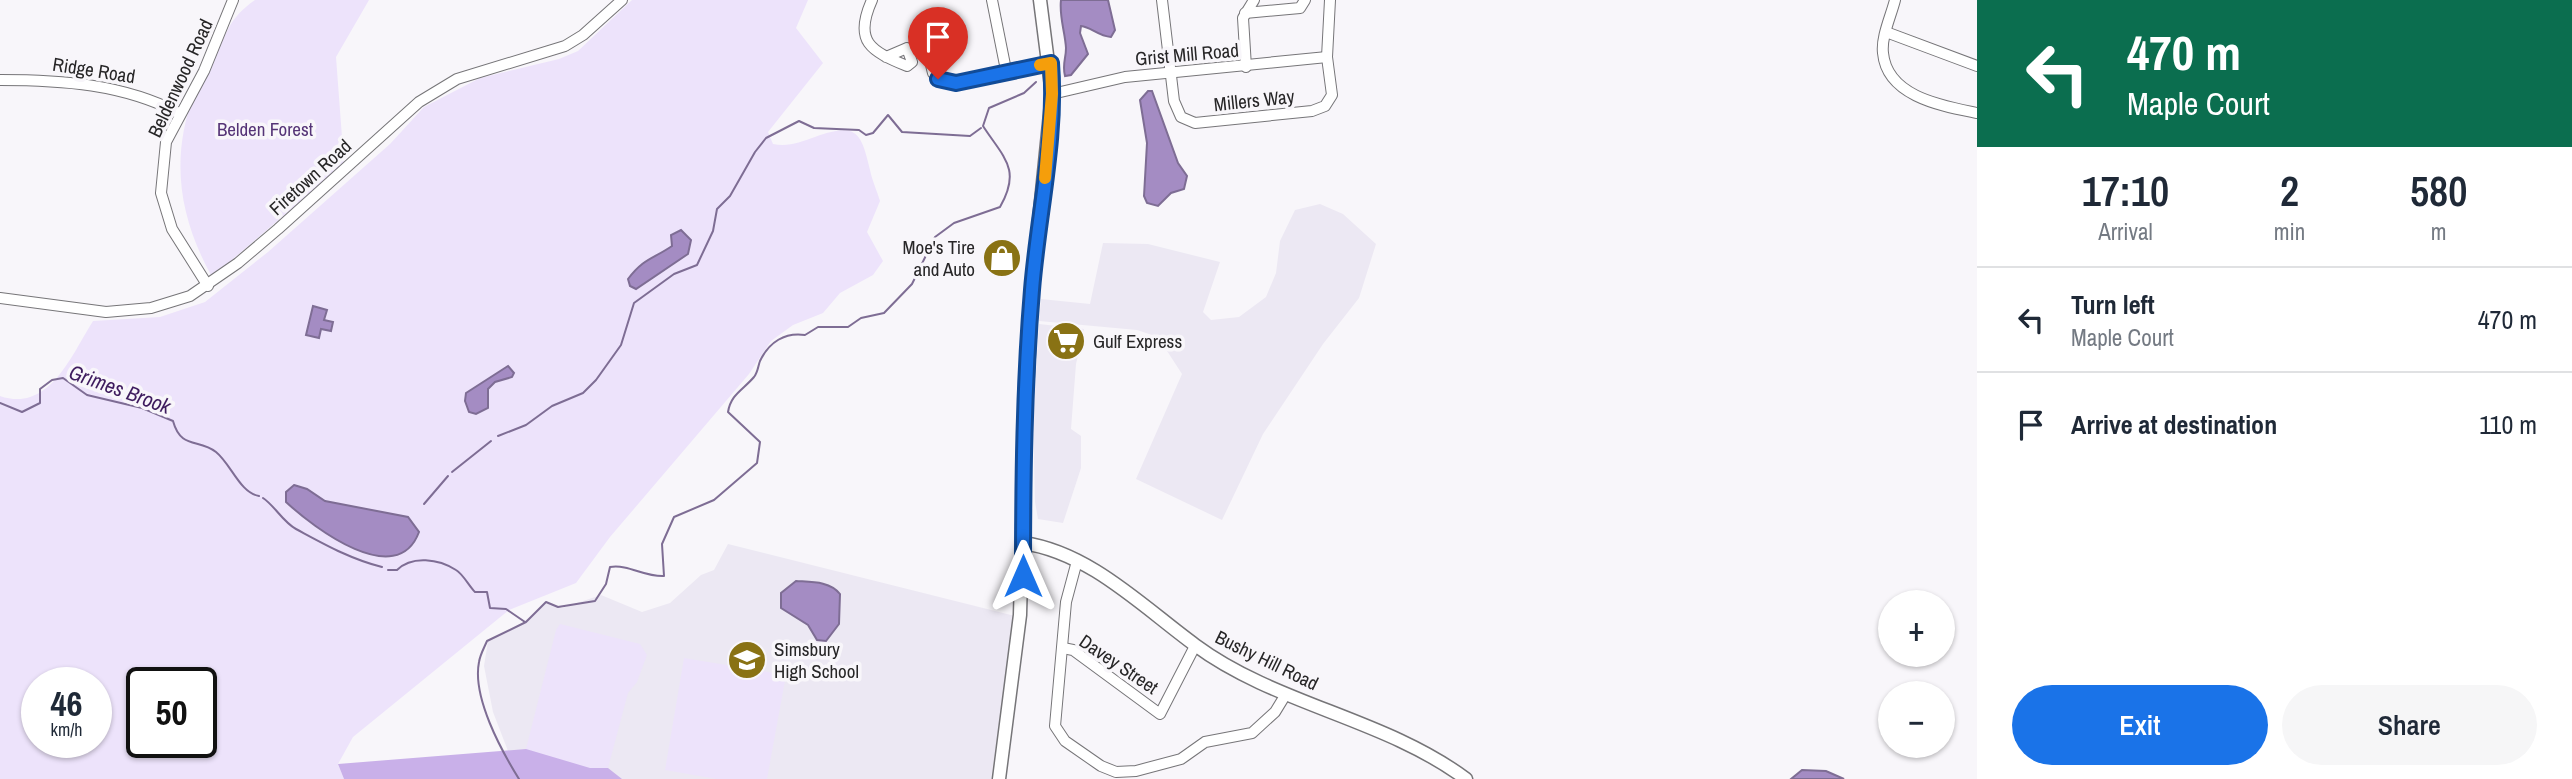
<!DOCTYPE html>
<meta charset="utf-8">
<style>
body{margin:0;font-family:"Archivo Narrow",sans-serif;background:#f6f6f7;color:#1f2937;height:100vh;display:flex;flex-direction:column;font-size:26px;white-space:nowrap}
*{box-sizing:border-box;margin:0}
p{font-size:23px;color:#747a83}
.icon{flex:none;width:38px;height:38px;fill:none;stroke:currentColor;stroke-width:2;stroke-linecap:round;stroke-linejoin:round}
.map{position:relative;flex:1;overflow:hidden}
.sheet{display:flex;flex-direction:column;background:#fff;width:595px}
.sheet>*{flex:none}
.banner{background:#0b6e4f;color:#fff;overflow:hidden}
.controls{position:absolute;left:1878px;top:590px;display:grid;gap:14px}
.controls a{display:grid;place-items:center;width:77px;height:77px;border-radius:50%;background:#fff;box-shadow:0 2px 5px #0004;font-size:35px}
.speed{position:absolute;left:21px;top:667px;display:flex;gap:14px;font-size:35px;font-weight:700;text-align:center}
.speed>*{display:grid;place-content:center;width:91px;height:91px;border-radius:50%;background:#fff;box-shadow:0 2px 5px #0004;line-height:1}
.speed small{font-size:18px;font-weight:400}
.speed .limit{border:4px solid #111;border-radius:10px;background:#fff;color:#111}
.pin{position:absolute;display:grid;place-items:center;width:60px;height:60px;color:#fff;margin:-72px -30px;border-radius:50% 50% 50% 0;rotate:-45deg;box-shadow:0 0 7px #0007}
.pin .icon{rotate:45deg}
.me{position:absolute;width:77px;margin:-38px;rotate:0deg;stroke-linejoin:round;filter:drop-shadow(0 0 5px #0008)}
.turn{display:flex;align-items:center;gap:24px;height:147px;padding:0 35px;font-size:32px}
.turn .icon{width:91px;height:91px;stroke-width:2.5}
.turn b{display:block;font-size:49px;line-height:60px}
.eta{display:flex;justify-content:space-evenly;align-items:center;height:119px;text-align:center}
.eta b{font-size:42px;font-weight:600;line-height:49px}
.cta{display:flex;gap:14px;margin-top:auto;padding:14px 35px}
.cta a{flex:1;height:80px;border-radius:42px;background:#1a73e8;color:#fff;font-size:28px;font-weight:600;line-height:80px;text-align:center}
.cta a+a{background:#f6f6f7;color:#1f2937}
ul{padding:0;list-style:none}
li{display:flex;align-items:center;gap:21px;height:105px;padding:0 35px;border-top:2px solid #e0e1e3}
li div{flex:1}
li b{display:block;font-size:26px}
li em{font-style:normal}
main{display:flex;flex:1;min-height:0}
.map>svg:first-child{display:block}
.built{fill:#ece8f3}
.green{fill:#ede3fb;fill-rule:evenodd}
.forest{fill:#c9b0e9}
.water{fill:#a48cc3;stroke:#7e6d94;stroke-width:2}
.lines{fill:none;stroke-linecap:round;stroke-linejoin:round}
.stream{stroke:#7e6d94;stroke-width:2}
.minor-casing{stroke:#767578;stroke-width:12}
.major-casing{stroke:#767578;stroke-width:15}
.minor{stroke:#fff;stroke-width:10}
.major{stroke:#fff;stroke-width:12}
.route-casing{stroke:#114b97;stroke-width:18}
.route{stroke:#1a73e8;stroke-width:12}
.slow{stroke:#f59e0b;stroke-width:12}
.labels{text-anchor:middle;dominant-baseline:central;stroke-width:7;stroke-linejoin:round;paint-order:stroke}
.street-label{font-size:19px;fill:#272627;stroke:#f8f6fa}
.park-label{font-size:19px;fill:#553477;stroke:#f8f6fa}
.poi-label{font-size:19px;fill:#272627;stroke:#f8f6fa;text-anchor:start}
.water-label{font-size:21px;font-style:italic;fill:#3e1c5e;stroke:#f8f6fa}
</style>
<main>
<div class="map">
<svg width="1977" height="779" viewBox="0 0 1977 779">
<rect width="100%" height="100%" fill="#f8f6fa"/>
<g class="built">
<path d="M1320,204L1343,214L1376,244L1359,298L1323,344L1263,434L1222,520L1136,479L1182,374L1158,337L1137,330L1039,321L1041,299L1090,304L1103,243L1148,244L1220,262L1203,312L1211,320L1239,317L1266,297L1276,273L1280,241L1295,210Z"/>
<path d="M1039,324L1084,329L1076,364L1071,429L1081,436V468L1063,523L1038,519L1035,502L1033,420Z"/>
<path d="M728,544L1015,616L991,779H527L513,764L493,712L484,666L488,641L520,625L546,603L562,608L601,595L642,612L670,603L701,575L714,570Z"/>
</g>
<g class="green">
<path d="M255,0H369L336,57L344,164L212,277C179,217 170,159 194,94C199,83 207,72 213,61C226,34 229,18 255,0Z"/>
<path d="M632,0H808L796,28L823,63L768,132L773,144C789,147 800,142 815,137C857,122 861,132 870,170C872,180 877,191 880,201L867,232L883,261L873,275L840,293L823,313L793,325L771,341L749,374L610,537L576,583L509,610L353,737L338,764L344,779H0V396C49,413 71,356 93,321L160,317L205,302L268,252L390,144L424,107L480,78L559,59L578,51ZM37,682H96V742H37ZM142,682H201V742H142Z"/>
<path d="M560,624L640,644L647,655L637,682L628,693L608,768L602,771L527,755L526,749L556,630Z"/>
<path d="M684,658L786,675L767,779H717L665,770Z"/>
</g>
<path class="forest" d="M526,749L590,768H608L622,779H344L338,764Z"/>
<g class="water">
<path d="M1061,0H1108L1115,30L1111,37C1098,36 1091,27 1081,26L1080,33L1088,54L1071,75L1065,76C1062,64 1066,59 1066,48C1065,31 1059,17 1061,0Z"/>
<path d="M1148,91H1152L1178,163L1187,176L1184,189L1171,193L1158,206L1147,203L1144,196L1147,143L1140,100Z"/>
<path d="M681,230L691,240L688,254L636,289L630,286L628,279C644,258 653,259 672,246L671,235Z"/>
<path d="M313,306L327,310L324,320L333,322L331,331L321,329L319,338L306,335Z"/>
<path d="M508,366L514,373L512,377L495,382L488,389V408L476,414L469,412L465,401L466,393Z"/>
<path d="M294,485L307,489L325,501L408,517L419,532C397,591 314,528 286,502V492Z"/>
<path d="M796,581C811,582 830,581 840,594L839,624L826,641L817,640L808,625L781,608V593Z"/>
<path d="M1802,770L1826,771L1844,779H1791Z"/>
</g>
<g class="lines">
<g class="stream">
<path d="M0,403L22,412L40,403V389L52,380L63,378L87,395L142,408L173,421C181,450 199,438 216,452C231,464 240,493 259,496"/>
<path d="M498,436L526,425L552,406L583,393L596,380L621,345L634,303L674,274L697,265L713,231L717,209L730,196L755,152L766,138L799,121L814,128L859,130L866,135L873,133L888,115L902,132L970,136L981,128"/>
<path d="M452,472L491,441"/>
<path d="M263,498C275,506 283,522 296,529C324,544 350,559 382,567"/>
<path d="M424,504L448,476"/>
<path d="M388,570H397C412,555 439,559 456,570C463,574 469,586 475,592H487L490,608L506,609L525,622"/>
<path d="M519,779C501,750 472,697 479,662C480,655 484,648 487,641L526,622L546,602L558,607L595,601L606,584L610,567C629,564 644,577 664,576L662,544L674,517L714,500L757,463L760,442L728,412C731,394 743,390 754,377C758,372 758,366 760,361C769,342 785,332 805,335L818,327H848L861,318L884,313L912,284L935,237L954,223L1000,207C1022,169 1003,157 983,126L989,108L1024,93L1036,82"/>
</g>
<defs>
<g id="minor">
<path d="M872,0C853,42 871,51 907,66L912,62L907,48L886,57"/>
<path d="M992,0L1006,70"/>
<path d="M1162,0L1174,101L1181,117L1195,123L1312,111L1325,106L1332,95L1327,57L1330,0"/>
<path d="M1895,0C1891,16 1881,37 1883,53C1887,97 1943,106 1977,113"/>
<path d="M1245,13L1300,8L1305,0"/>
<path d="M1886,32L1977,66"/>
<path d="M924,36L933,73L944,82L968,81L1006,70L1051,63"/>
<path d="M1246,67L1243,18L1254,0"/>
<path d="M0,80C62,80 123,84 179,113"/>
<path d="M1052,94L1125,77L1327,57"/>
<path d="M208,286L172,229L161,193L166,142L204,71L233,0"/>
<path d="M0,298L106,312L151,308L190,296L238,263L278,229L419,102L457,79L565,46L583,35L622,0"/>
<path d="M1077,561L1066,602L1055,726L1065,741L1101,766L1116,772L1136,771L1181,759L1205,742L1252,733L1275,712L1286,694"/>
<path d="M1063,648L1073,650L1160,714L1195,646"/>
</g>
<g id="major">
<path d="M1023,543C1089,552 1143,607 1195,645C1276,705 1384,718 1466,779"/>
<path d="M999,779L1020,615L1025,428L1032,290L1052,94L1040,0"/>
</g>
</defs>
<use href="#minor" class="minor-casing"/>
<use href="#major" class="major-casing"/>
<use href="#minor" class="minor"/>
<use href="#major" class="major"/>
</g>
<g class="lines">
<defs>
<path id="route" d="M938,79L956,83L1051,63C1057,138 1038,214 1032,290C1024,385 1023,481 1023,576"/>
</defs>
<use href="#route" class="route-casing"/>
<use href="#route" class="route"/>
<path class="slow" d="M1040,65L1051,63L1052,94L1045,178"/>
</g>
<defs>
<symbol id="shop-disc" viewBox="-11 -11 22 22"><circle r="9.5" fill="#897214" stroke="#f8f6fa"/><path d="M-5-2.5h2.3a2.7 3.5 0 0 1 5.4 0H5L5.5 6h-11ZM-1.5-2.5h3a1.5 2.3 0 0 0-3 0Z" fill="#fff"/></symbol>
<symbol id="supermarket-disc" viewBox="-11 -11 22 22"><circle r="9.5" fill="#897214" stroke="#f8f6fa"/><path d="M-6-5.5h2.5l.6 2H6L4.5 2H-2.5L-4.4-4H-6ZM-1.5 3.2a1.3 1.3 0 1 0 .1 0ZM3 3.2a1.3 1.3 0 1 0 .1 0Z" fill="#fff"/></symbol>
<symbol id="school-disc" viewBox="-11 -11 22 22"><circle r="9.5" fill="#897214" stroke="#f8f6fa"/><path d="M0-5L7-2L0 1L-7-2ZM-4 1L0 2.5L4 1V4Q0 6-4 4Z" fill="#fff"/></symbol>
</defs>
<g fill-rule="evenodd">
<use href="#shop-disc" x="980" y="236" width="44" height="44"/>
<use href="#supermarket-disc" x="1044" y="319" width="44" height="44"/>
<use href="#school-disc" x="725" y="638" width="44" height="44"/>
</g>
<g class="labels">
<g class="street-label">
<text transform="translate(1187 54) rotate(-5)">Grist Mill Road</text>
<text transform="translate(94 70) rotate(9)">Ridge Road</text>
<text transform="translate(180 78) rotate(-65)">Beldenwood Road</text>
<text transform="translate(1254 100) rotate(-6)">Millers Way</text>
<text transform="translate(310 177) rotate(-42)">Firetown Road</text>
<text transform="translate(1267 660) rotate(26)">Bushy Hill Road</text>
<text transform="translate(1119 664) rotate(34)">Davey Street</text>
</g>
<g class="park-label">
<text x="265" y="129">Belden Forest</text>
</g>
<g class="poi-label">
<text x="975" y="247" text-anchor="end">Moe's Tire<tspan x="975" dy="22">and Auto</tspan></text>
<text x="1093" y="341">Gulf Express</text>
<text x="774" y="649">Simsbury<tspan x="774" dy="22">High School</tspan></text>
</g>
<g class="water-label">
<text transform="translate(120 389) rotate(20)">Grimes Brook</text>
</g>
</g>
</svg>
<div class="controls">
<a>+</a>
<a>−</a>
</div>
<div class="speed"><div>46<small>km/h</small></div><div class="limit">50</div></div>
<div class="pin" style="left:938px;top:79px;background:#d93025"><svg class="icon" aria-label="arrive" viewBox="0 0 24 24"><path d="M6 21V4h12l-3 4 3 4H6"/></svg></div>
<svg class="me" style="left:1023px;top:576px" viewBox="-20 -20 40 40"><path d="M0-17L14 15 0 8-14 15z" fill="#1a73e8" stroke="#fff" stroke-width="4"/></svg>
</div>
<section class="sheet">
<div class="banner">
<div class="turn"><svg class="icon" aria-label="left" viewBox="0 0 24 24"><path d="M17 20v-9H6M10 6l-5 5 5 5"/></svg><div><b>470 m</b>Maple Court</div></div>
</div>
<div class="eta">
<div><b>17:10</b><p>Arrival</p></div>
<div><b>2</b><p>min</p></div>
<div><b>580</b><p>m</p></div>
</div>
<ul>
<li><svg class="icon" aria-label="left" viewBox="0 0 24 24"><path d="M17 20v-9H6M10 6l-5 5 5 5"/></svg><div><b>Turn left</b><p>Maple Court</p></div><em>470 m</em></li>
<li><svg class="icon" aria-label="arrive" viewBox="0 0 24 24"><path d="M6 21V4h12l-3 4 3 4H6"/></svg><div><b>Arrive at destination</b></div><em>110 m</em></li>
</ul>
<div class="cta"><a>Exit</a><a>Share</a></div>
</section>
</main>
